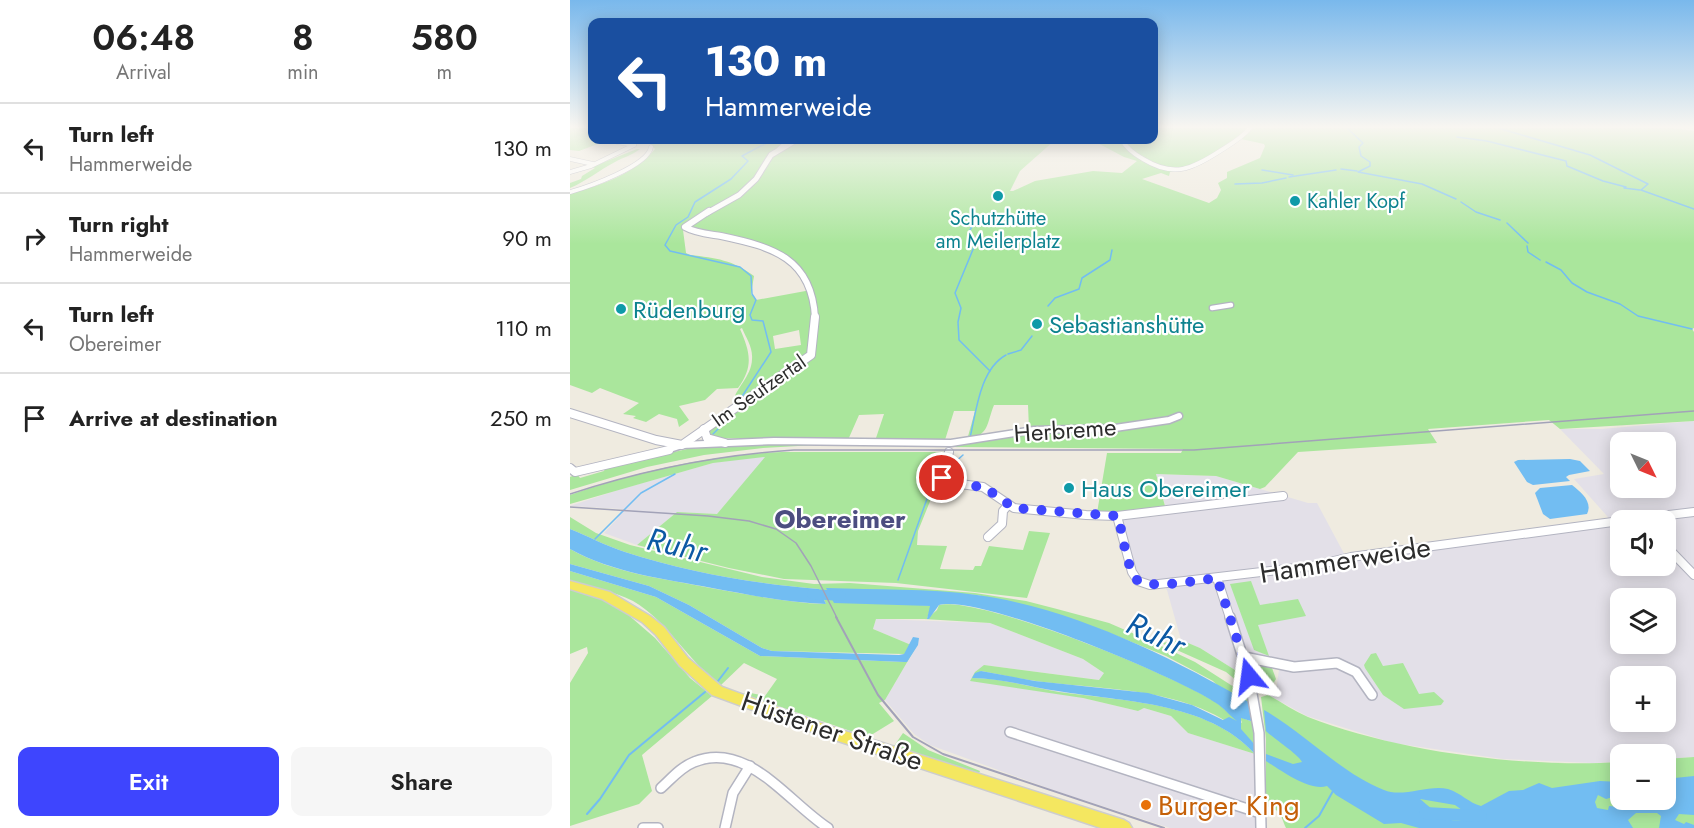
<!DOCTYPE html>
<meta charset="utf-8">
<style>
body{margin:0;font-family:Jost,sans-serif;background:#f6f6f6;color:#222;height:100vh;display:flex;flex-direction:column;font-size:22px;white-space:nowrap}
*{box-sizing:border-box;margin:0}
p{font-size:20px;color:#767676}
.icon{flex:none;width:33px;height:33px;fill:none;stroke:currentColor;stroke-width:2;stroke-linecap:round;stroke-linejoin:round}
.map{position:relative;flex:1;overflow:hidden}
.drawer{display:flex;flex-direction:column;background:#fff;width:570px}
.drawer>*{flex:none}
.banner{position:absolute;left:18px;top:18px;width:570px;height:126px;border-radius:12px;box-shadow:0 3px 15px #0003;background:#1a4fa0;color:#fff;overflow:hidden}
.needle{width:39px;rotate:133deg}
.controls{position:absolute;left:1040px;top:432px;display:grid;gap:12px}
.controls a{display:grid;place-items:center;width:66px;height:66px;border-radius:12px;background:#fff;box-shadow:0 3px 15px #0003;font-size:30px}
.pin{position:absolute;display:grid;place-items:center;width:51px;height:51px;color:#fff;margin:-26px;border:3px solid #fff;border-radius:50%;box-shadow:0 2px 6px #0007}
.me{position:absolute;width:66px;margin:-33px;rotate:344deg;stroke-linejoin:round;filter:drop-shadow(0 0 4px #0008)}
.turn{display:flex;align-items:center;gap:21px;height:126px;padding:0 18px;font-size:27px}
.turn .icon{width:78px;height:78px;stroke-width:2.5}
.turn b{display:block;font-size:42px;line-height:51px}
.eta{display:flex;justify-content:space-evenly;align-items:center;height:102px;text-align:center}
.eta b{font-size:36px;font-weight:600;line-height:42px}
.cta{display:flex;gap:12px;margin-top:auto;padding:12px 18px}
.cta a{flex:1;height:69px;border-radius:12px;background:#3e45fe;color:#fff;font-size:24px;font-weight:600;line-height:69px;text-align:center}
.cta a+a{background:#f6f6f6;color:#222}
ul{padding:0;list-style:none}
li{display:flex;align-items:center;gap:18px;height:90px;padding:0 18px;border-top:2px solid #e0e0e0}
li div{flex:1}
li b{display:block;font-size:22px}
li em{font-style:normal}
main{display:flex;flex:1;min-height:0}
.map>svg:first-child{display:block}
.industrial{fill:#e3e0e8;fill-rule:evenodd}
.green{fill:#aae69c;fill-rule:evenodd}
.water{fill:#72bdf2;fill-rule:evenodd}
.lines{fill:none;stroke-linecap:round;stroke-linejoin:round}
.stream-far1{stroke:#72bdf2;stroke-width:1.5}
.stream{stroke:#72bdf2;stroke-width:2}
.river-far1{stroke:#72bdf2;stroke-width:10}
.river{stroke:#72bdf2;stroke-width:12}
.minor-far4-casing{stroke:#b3b4c1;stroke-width:5}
.minor-far3-casing{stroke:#b3b4c1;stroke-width:7}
.minor-far2-casing{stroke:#b3b4c1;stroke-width:9}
.minor-far1-casing{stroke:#b3b4c1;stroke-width:10}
.minor-casing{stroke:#b3b4c1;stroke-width:12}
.tertiary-casing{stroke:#b3b4c1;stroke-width:5}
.secondary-far2-casing{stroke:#b3b4c1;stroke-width:7}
.secondary-far1-casing{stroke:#b3b4c1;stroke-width:8}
.secondary-casing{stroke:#b3b4c1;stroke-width:10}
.primary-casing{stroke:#cdcdcd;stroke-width:3}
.minor-far4{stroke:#fff;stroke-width:4}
.minor-far3{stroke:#fff;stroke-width:4.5}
.minor-far2{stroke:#fff;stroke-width:6}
.minor-far1{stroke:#fff;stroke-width:8}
.minor{stroke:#fff;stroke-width:9}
.tertiary{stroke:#fff;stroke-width:4}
.secondary-far2{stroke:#fff;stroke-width:5}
.secondary-far1{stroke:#fff;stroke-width:6}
.secondary{stroke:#fff;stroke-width:8}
.primary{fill:#f4e760;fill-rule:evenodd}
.rail-far1{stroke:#a2a2b8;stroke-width:1.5}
.rail{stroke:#a2a2b8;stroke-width:2}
.route{stroke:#3e45fe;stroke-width:10;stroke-dasharray:0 18}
.culture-dot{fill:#0f9aa8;stroke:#fff;stroke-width:2}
.food-dot{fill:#e8710a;stroke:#fff;stroke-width:2}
.labels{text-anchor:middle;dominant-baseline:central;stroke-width:4.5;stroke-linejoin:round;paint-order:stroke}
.far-culture-label{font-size:20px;fill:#0d838f;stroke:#fff;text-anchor:start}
.far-street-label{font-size:20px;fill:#2d2d2d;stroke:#fff}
.culture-label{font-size:24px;fill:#0d838f;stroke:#fff;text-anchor:start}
.street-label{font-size:24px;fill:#2d2d2d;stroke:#fff}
.neighbourhood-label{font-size:26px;font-weight:bold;fill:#4c4d80;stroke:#fff}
.near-street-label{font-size:28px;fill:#2d2d2d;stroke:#fff}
.near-food-label{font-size:28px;fill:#c56008;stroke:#fff;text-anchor:start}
.near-water-label{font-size:32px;font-style:italic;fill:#0b59a4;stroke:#fff}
</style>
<main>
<section class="drawer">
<div class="eta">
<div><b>06:48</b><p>Arrival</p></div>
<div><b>8</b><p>min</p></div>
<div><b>580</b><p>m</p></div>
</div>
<ul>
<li><svg class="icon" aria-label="left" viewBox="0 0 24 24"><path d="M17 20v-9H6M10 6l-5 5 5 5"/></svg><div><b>Turn left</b><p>Hammerweide</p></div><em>130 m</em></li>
<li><svg class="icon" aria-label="right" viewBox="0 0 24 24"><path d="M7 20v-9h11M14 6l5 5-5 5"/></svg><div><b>Turn right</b><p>Hammerweide</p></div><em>90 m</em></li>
<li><svg class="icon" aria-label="left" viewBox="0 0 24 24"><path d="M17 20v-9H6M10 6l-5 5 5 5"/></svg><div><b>Turn left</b><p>Obereimer</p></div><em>110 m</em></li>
<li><svg class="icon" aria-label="arrive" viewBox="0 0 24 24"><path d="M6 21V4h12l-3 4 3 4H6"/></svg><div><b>Arrive at destination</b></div><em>250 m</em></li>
</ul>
<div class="cta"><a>Exit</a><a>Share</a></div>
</section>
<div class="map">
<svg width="1124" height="828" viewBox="0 0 1124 828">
<rect width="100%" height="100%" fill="#efebe0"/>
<g class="industrial">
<path d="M1124,421V757L1095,759V754H1050V762L1023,763L933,759L823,743L737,716L698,695L706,691L709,669L694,666L665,670L630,648L611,640L597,590L591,581H576L567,575L551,520L598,515L586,474L646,476L738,503H747L778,561L1045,525L1004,479L1034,474L990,429H1031ZM1050,442H1095V488H1050ZM1050,520H1095V566H1050ZM1050,598H1095V644H1050ZM1050,676H1095V722H1050Z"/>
<path d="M184,457H196L147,514L107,512L67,545L34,533L47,519L52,509L0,506L48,490L143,463Z"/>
<path d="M306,619L420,623L513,659L534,673L530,680L414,665L513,698L568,711L574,708L601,716L618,733L685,754L686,828H600L486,791L360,745L344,734L315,700L346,647L303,629Z"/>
</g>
<g class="green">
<path d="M0,128H22V140H38L9,151L0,150Z"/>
<path d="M584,128H1103L1124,131V328L1122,329L1124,332V421L990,429L979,420L858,429L867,443L728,452L695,487L690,489L646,476L586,474L595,506L538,514L527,513L537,453H611L613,449L382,447C389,443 396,444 404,443C456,431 510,429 563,425L459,429L458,405H424C416,425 420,434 397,440L405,411H384L375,440L305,441L314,414L289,415L278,440L142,438L137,432L164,405C160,393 182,378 182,359C183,347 176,338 172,328L170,329C180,352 184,366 168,388L147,389L135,400L109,406L119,420L109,427L107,419L89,414L76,422L63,418L66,416L53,414L69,403L30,388L22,393L0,385V193C30,186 65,174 85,149L79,142L81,140H485L450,171L440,191H443L465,181L523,171L552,173L567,161L554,157L522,140H584ZM671,139L694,144L695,146L690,158L657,172V178L648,183L651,190L647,198L639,203L572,179L591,173L599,176L600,172L632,164ZM113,230C157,239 221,245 241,290L186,300L181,294L184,276C163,260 146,258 120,255L116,253ZM229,330L231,345L205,349L203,336Z"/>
<path d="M67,149H70C61,156 54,157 45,162C29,170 17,181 0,188V183L11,179L12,176L25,168L22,167Z"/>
<path d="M194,444H263L193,448L134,455L77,467L0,490V477L7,474L10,478L34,471L35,468L117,449Z"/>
<path d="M212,452H375L367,484L348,531L347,545L377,546L370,569L403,570L405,566H411L419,546L453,550L459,531L480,533L457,598L326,583L214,579L159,568L67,545L107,512L147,514L195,457L143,463L0,504V495C68,471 140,455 212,452Z"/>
<path d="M0,517L26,533L60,545L192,577L244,584L280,583L405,593L456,601L487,609L539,623L583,642L625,662L678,696C686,710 689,738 685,754L618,733L601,716L574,708L568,711L513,698L400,681L405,672L414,665L529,680L534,673L513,659L420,623L354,619H306L303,629L346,647L315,700L309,703L324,721L298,737L173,694L176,692L195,696L207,679L174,663L151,685C118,662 98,621 63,601C43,591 21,587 0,581V571L86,597L190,656L334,662V654L202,651L192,648L119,605L79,586L0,564V549C44,574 97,579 146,589C183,595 218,603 256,604L249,589C184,584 117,572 55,552C36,546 18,536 0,529ZM353,592L407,595L467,609L532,630L596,656L643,681L683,722L670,717L672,723C662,717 656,710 647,703C609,677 410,595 369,605L367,610L357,619L361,606L339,604ZM411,671C430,674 448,679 466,681C541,691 631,686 686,746L684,753C638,702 552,701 489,692C461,687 431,678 402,678Z"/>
<path d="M681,581L690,605L728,599L736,616L688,625L699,656L684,650L660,584Z"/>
<path d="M0,589L31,598L48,606L85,638L120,678L142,696L72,755L82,791L69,804L0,826V683L18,653L17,647L0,654Z"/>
<path d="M611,640L630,648L665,670L673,669L677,689L656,672L591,643Z"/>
<path d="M806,653L813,666L833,663L849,694L864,692L874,701L871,705L834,709L813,695L795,668L794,665L801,654Z"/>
<path d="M694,666L702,668L706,679L699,690L688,691L686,674L690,667Z"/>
<path d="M698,695C711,702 724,711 738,717C828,752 954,768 1050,762V800H1095V759L1124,757V828H716C710,814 711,810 696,806V739L691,697Z"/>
<path d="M333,733L358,750L410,771L409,773L324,746Z"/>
</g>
<g class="water">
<path d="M1000,459L1010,461L1020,471L999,475L996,477L1000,481L963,485L957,482L944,462L948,460Z"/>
<path d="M1002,485C1011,492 1023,502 1017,514L980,519L973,514L965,493L970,488Z"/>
<path d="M0,529C18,536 36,546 55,552C117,572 184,584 249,589L256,604C217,603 181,595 142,588C95,579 43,573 0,549Z"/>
<path d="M0,564L79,586L119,605L192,648L202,651L329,655L334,654L343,637L349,638L348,645L337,662H334L190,656L86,597L0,571Z"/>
<path d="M256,588C306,590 358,588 407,595C502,608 600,656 682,704L684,722L671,718V729L686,746L685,754C637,701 552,702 488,691C460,687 430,678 402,678L405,673L411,671L465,681L578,693L622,705L653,720L659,717L667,721C660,716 654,708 646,703C607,677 410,594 369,605L359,619H357L360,606L264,603Z"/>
<path d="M694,710C735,733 769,772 814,790C833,798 859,784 878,789C891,793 899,803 911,806L939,791L953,790L969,783L982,788L1030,781L1050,782V799L1047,796L1036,799L1028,795L1025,802L1027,808L1038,810L1039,806L1050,807L1054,802L1051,800H1095V779L1124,776V815L1109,814L1105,820L1114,824L1116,822L1124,825V828H1089L1091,816L1087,813H1066L1058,820L1063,828H849L831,823L814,824L766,795L757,786C740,792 710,770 696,761V754L723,764L732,762C728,754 704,739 696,731ZM850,799L885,805L906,820C874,823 873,818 850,799Z"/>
</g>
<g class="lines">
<g class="stream-far1">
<path d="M777,128L793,143L789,147L791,156L800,162V166L788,172L852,184L886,199"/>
<path d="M928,128L1020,155L1078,184L1071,190L1124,209"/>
<path d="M887,137L917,141L996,161L997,166L1033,181L1056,187L1054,188L1070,190"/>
<path d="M771,169L787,171"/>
<path d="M692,170L723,175"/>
<path d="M719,177L766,170"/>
<path d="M665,184L692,183L716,178"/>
<path d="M891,202L906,212L930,220"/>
<path d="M409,215L400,230L404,247L385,293L391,308L388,322L389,340L420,371"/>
<path d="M937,223L958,243"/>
<path d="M957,246L958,252L970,260"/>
<path d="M976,262L991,270L1002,283L1017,292L1050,304L1068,316L1122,329"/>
<path d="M478,306L485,298L509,289L512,278L540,260L542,250"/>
<path d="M438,354L451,350L462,336"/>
<path d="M171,398L201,352L193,321L182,320L180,315L186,300L182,294L181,276L170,267L100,251L95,245L106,225L118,217L125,202L161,179L178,161L172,156L202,140"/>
<path d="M143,434L164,413"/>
<path d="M400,438C406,412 410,369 436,355"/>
<path d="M383,464L393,455"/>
<path d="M25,539L71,493L105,474"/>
<path d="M328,580L368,468"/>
</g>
<g class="stream">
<path d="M148,681L158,668"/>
<path d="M17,814L30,799L59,755L135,692"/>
<path d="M735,828L749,816L763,791"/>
</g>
<path class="river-far1" d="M242,594L271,596"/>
<path class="river" d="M855,813L911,816"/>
<defs>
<g id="minor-far4">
<path d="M47,142L64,145"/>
<path d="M209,149L217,142L216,140"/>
<path d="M0,159L23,164"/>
<path d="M0,172L21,166L64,145"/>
<path d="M0,192C18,187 78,166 81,147"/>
</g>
<path id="minor-far3" d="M642,308L661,305"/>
<path id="minor-far2" d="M94,451L112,445L204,441L381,443L464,430L545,428L599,420L609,416"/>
<g id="minor-far1">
<path d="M379,452L372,476L375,482L413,487L444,508L516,515L547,516L713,496"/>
<path d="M0,468L5,472L99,450"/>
<path d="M547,516L562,572L568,581L580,585L742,566L781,557L1050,521"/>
<path d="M1057,520L1124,512"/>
<path d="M418,537L432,524L433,511L438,505"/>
<path d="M1095,545L1124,575"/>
<path d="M647,578L660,618"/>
</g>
<g id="minor">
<path d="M660,617L679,677L689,733L691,828"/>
<path d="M674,657L724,667L767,663L786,672L802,695"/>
<path d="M440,732L690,813"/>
<path d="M91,788C101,779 111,767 124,762C177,740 218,802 258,828"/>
<path d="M73,828H88"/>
<path d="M155,828L163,793L180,766"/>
</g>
<g id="tertiary">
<path d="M552,140C557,149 564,154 573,159C604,178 622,169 650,151C661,144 672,138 680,128"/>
<path d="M221,142L258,140"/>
</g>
<path id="secondary-far2" d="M137,213L169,195L186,179L201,155L226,140"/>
<path id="secondary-far1" d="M139,211L115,227C125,233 139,234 151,236C203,247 242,258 245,318"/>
<g id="secondary">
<path d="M0,413L86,440L112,445L241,355L245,317"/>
<path d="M134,429L137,438L155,443"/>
</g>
<path id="primary" d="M0,581L40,592L80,616L94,627L118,658L152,687L256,725L554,820L559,823L562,828H531L256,737L142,695L110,666L86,635L72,622L32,599L0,589Z"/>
</defs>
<use href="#minor-far4" class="minor-far4-casing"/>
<use href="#minor-far3" class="minor-far3-casing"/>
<use href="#minor-far2" class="minor-far2-casing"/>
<use href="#minor-far1" class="minor-far1-casing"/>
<use href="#minor" class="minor-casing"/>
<use href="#tertiary" class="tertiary-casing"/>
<use href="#secondary-far2" class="secondary-far2-casing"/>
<use href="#secondary-far1" class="secondary-far1-casing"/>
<use href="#secondary" class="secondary-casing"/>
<use href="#primary" class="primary-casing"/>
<use href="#minor-far4" class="minor-far4"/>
<use href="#minor-far3" class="minor-far3"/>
<use href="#minor-far2" class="minor-far2"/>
<use href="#minor-far1" class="minor-far1"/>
<use href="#minor" class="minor"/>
<use href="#tertiary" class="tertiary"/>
<use href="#secondary-far2" class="secondary-far2"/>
<use href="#secondary-far1" class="secondary-far1"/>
<use href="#secondary" class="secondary"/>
<use href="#primary" class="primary"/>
<g class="rail-far1">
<path d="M0,494C73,470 147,455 224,450H624L1124,411"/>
<path d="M0,507L138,516L179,521L206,529L226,543L241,566L267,618"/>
</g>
<path class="rail" d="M266,617L308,695L343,737L373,754L594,828"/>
</g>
<linearGradient id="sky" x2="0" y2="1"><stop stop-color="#79b8ec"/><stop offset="0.52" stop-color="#f8f6f1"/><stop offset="1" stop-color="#f8f6f1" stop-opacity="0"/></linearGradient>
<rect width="1124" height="244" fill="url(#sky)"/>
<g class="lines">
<path class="route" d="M372,478L382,484L414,487L444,508L548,516C552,531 557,570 567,580C578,590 631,580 647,578L679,676"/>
</g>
<g class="culture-dot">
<circle cx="428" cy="196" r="6"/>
<circle cx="725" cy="201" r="6"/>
<circle cx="51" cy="309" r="6"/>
<circle cx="467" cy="324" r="6"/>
<circle cx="499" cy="488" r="6"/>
</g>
<circle class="food-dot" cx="576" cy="805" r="6"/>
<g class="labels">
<g class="far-culture-label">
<text x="737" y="201">Kahler Kopf</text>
<text x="428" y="218" text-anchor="middle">Schutzhütte<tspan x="428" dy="23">am Meilerplatz</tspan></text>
</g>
<g class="far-street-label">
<text transform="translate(189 391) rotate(-35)">Im Seufzertal</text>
</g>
<g class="culture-label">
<text x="63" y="309">Rüdenburg</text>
<text x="479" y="324">Sebastianshütte</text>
<text x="511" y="488">Haus Obereimer</text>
</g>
<g class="street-label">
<text transform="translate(495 430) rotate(-4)">Herbreme</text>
</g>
<g class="neighbourhood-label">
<text x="270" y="519">Obereimer</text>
</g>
<g class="near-street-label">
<text transform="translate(775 560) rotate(-9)">Hammerweide</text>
<text transform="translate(262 731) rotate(19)">Hüstener Straße</text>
</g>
<g class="near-food-label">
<text x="588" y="805">Burger King</text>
</g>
<g class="near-water-label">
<text transform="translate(107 545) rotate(13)">Ruhr</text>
<text transform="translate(586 634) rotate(25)">Ruhr</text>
</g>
</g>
</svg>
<div class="controls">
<a><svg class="needle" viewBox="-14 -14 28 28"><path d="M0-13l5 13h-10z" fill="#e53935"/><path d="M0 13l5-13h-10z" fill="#767676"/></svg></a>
<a><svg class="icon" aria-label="sound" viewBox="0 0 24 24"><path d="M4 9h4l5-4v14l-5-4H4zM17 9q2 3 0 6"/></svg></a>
<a><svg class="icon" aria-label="layers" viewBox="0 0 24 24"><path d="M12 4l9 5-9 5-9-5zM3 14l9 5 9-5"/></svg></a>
<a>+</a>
<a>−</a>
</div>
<div class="pin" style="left:372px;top:478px;background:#d93025"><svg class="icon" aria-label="arrive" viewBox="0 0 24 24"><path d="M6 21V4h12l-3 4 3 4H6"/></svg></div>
<svg class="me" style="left:679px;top:676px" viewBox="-20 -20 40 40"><path d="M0-17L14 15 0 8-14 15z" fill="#3e45fe" stroke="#fff" stroke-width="4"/></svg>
<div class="banner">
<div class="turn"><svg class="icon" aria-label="left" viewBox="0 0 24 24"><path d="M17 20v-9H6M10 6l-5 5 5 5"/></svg><div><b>130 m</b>Hammerweide</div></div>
</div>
</div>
</main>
